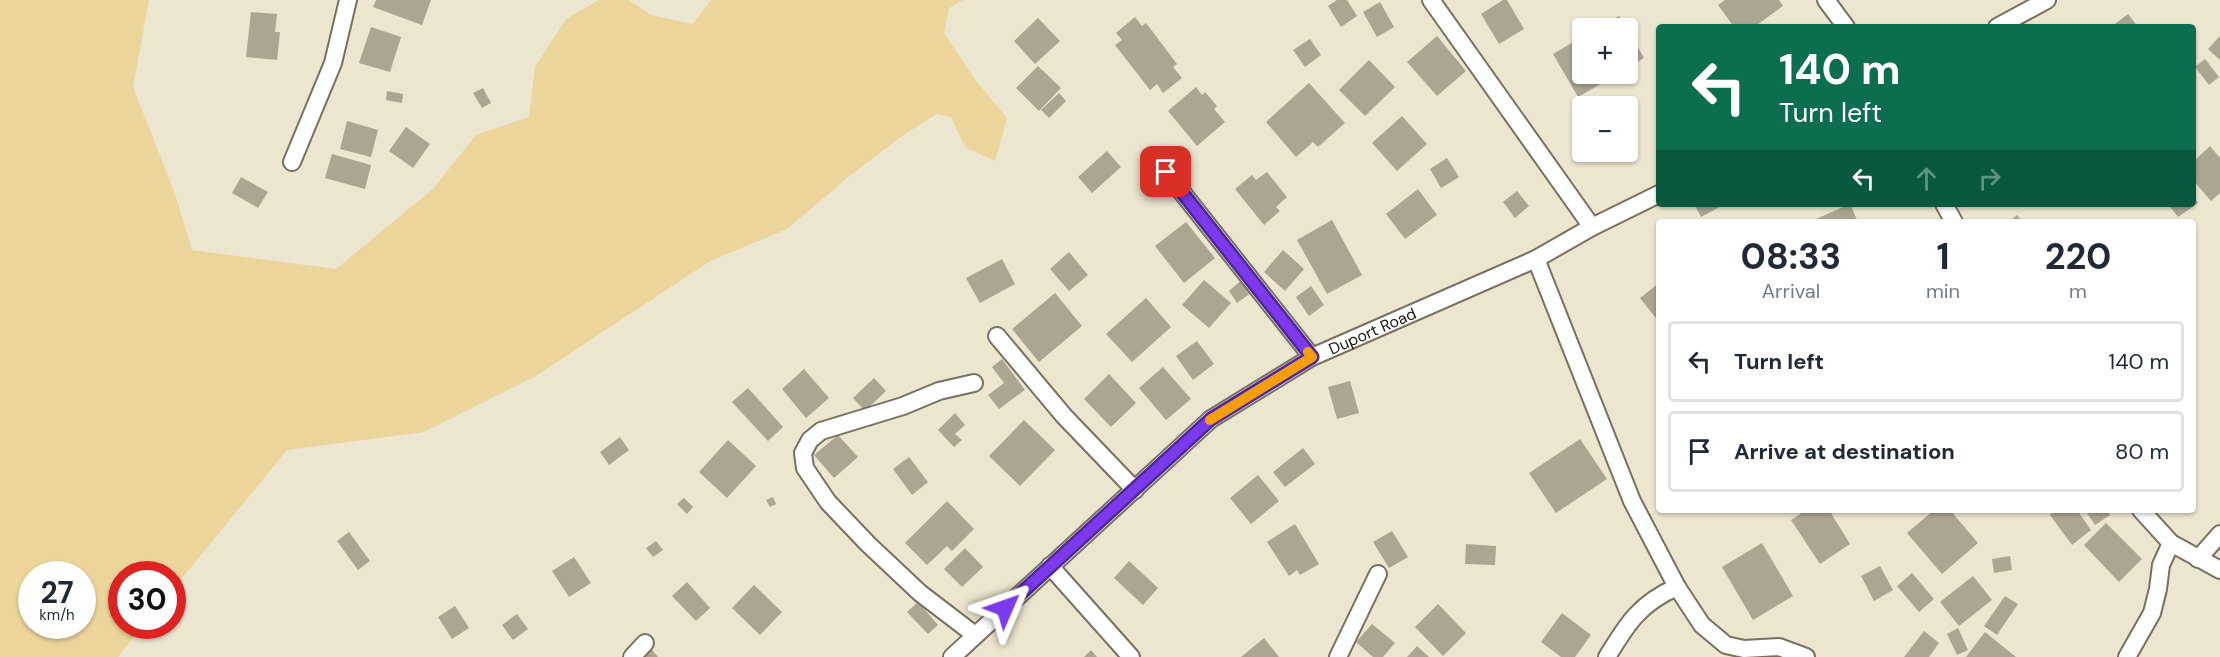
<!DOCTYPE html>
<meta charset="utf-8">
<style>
body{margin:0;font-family:"DM Sans",sans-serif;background:#f2f2f3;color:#1f2937;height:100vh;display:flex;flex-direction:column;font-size:22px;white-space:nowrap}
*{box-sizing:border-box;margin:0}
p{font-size:20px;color:#747a83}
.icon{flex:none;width:33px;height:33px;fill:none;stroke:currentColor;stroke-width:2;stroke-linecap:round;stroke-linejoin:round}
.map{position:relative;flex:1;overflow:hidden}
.sheet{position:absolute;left:1656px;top:219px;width:540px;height:294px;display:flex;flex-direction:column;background:#fff;border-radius:6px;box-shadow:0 2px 4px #0004}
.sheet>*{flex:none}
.banner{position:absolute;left:1656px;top:24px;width:540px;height:183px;border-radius:6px;box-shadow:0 2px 4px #0004;background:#0b6e4f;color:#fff;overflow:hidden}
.tools{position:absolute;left:1572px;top:18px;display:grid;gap:12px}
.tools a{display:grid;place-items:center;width:66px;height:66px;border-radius:6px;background:#fff;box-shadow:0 2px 4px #0004;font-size:30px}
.speed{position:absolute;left:18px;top:561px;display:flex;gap:12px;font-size:30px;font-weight:700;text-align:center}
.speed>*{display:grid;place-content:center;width:78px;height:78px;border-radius:50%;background:#fff;box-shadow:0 2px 4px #0004;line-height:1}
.speed small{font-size:15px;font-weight:400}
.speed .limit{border:9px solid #d22;background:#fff;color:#111}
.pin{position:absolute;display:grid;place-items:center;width:51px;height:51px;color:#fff;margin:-26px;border-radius:12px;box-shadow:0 3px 9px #0006}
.me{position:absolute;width:66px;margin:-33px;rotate:47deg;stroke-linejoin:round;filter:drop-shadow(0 0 4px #0008)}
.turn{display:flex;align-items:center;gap:21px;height:126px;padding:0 24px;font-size:27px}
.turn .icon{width:78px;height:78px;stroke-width:2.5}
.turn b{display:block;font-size:42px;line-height:51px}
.lanes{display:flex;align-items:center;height:57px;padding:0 24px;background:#0003;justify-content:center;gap:30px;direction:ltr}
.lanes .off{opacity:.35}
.eta{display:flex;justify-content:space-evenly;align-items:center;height:102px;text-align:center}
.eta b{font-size:36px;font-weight:700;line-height:42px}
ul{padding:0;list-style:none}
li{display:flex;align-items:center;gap:18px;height:81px;margin:0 12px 9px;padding:0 12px;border:3px solid #e0e1e3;border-radius:6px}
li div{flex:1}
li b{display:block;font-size:22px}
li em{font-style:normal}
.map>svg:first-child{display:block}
.green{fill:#ebd59a;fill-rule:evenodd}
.building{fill:#aca592}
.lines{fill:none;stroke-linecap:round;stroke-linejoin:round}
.minor-casing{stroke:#78715f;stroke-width:20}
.minor{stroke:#fff;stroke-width:16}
.route-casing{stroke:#51269a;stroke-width:15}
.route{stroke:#7c3aed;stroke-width:10}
.slow{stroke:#f59e0b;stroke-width:10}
.labels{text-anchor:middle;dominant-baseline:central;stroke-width:5;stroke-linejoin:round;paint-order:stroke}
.street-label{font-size:16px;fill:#1a1710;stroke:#fff}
</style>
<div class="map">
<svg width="2220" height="657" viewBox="0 0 2220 657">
<rect width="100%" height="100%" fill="#ece5d0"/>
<path class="green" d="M0,0H149L133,87L175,194L192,250L336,269L433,189L476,135L529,117L535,67L566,19L599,0H629L651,15L693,24L711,0H963L949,8L944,33L976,81L1007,118L995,161L965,147L951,117L936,114L898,139L847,178L787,229L710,261L536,376L424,432L287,450L173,589L172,574H122V626H142L118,657H0ZM32,574H82V626H32Z"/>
<g class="building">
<path d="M376,0H431L422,25L373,7Z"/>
<path d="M1337,0H1347L1357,16L1341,27L1328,6Z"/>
<path d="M1503,0H1507L1524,29L1499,44L1481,14Z"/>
<path d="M1725,0H1779L1783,6L1754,27H1734L1718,5Z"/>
<path d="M1380,2L1394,27L1377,37L1363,12Z"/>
<path d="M251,12L277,14L275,32H280L277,60L246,57Z"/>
<path d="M2128,14L2138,27H2111Z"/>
<path d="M1619,16L1627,28H1597Z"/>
<path d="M1135,17L1142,26L1146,23L1177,64L1173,67L1182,78L1163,93L1157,84L1150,90L1115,45L1122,40L1116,33Z"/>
<path d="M1038,18L1060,41L1035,64L1014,41Z"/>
<path d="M371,27L401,37L390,72L359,63Z"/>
<path d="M1628,30L1644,58L1628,68Z"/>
<path d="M1437,36L1466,71L1437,96L1407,62Z"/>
<path d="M2220,36V60L2208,49Z"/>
<path d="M1582,37V74H1618L1578,97L1553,54Z"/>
<path d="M1310,39L1321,55L1305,67L1293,50Z"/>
<path d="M2205,59L2219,77L2209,85L2195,67Z"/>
<path d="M1369,60L1395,87L1365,116L1339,90Z"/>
<path d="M1038,66L1061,88L1039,111L1016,88Z"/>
<path d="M1309,83L1345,123L1318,147L1313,142L1296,157L1266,122Z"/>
<path d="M1196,87L1202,95L1205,92L1217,106L1214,109L1225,122L1197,146L1168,111Z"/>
<path d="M483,88L491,103L482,108L473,93Z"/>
<path d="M387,91L403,94L402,103L386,100Z"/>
<path d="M1059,93L1066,101L1049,118L1041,110Z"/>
<path d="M1402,116L1427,144L1397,171L1372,143Z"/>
<path d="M347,121L378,130L371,157L340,149Z"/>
<path d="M406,127L430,144L413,168L389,151Z"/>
<path d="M2210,146L2220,158V193L2211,201L2193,180V162Z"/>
<path d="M1107,151L1121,167L1092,193L1078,177Z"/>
<path d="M332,154L371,165L365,189L325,178Z"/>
<path d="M1447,158L1459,177L1441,188L1430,169Z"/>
<path d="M1267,172L1287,197L1276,207L1280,211L1264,225L1235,189L1252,175L1256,180Z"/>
<path d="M241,177L268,192L258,208L232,193Z"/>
<path d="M1418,189L1437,215L1405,239L1386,214Z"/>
<path d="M1517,191L1529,206L1515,218L1503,202Z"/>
<path d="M2193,195L2198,203L2178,217L2168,204H2193Z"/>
<path d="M1694,204H1725L1701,217Z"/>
<path d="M1850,204L1858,222H1809Z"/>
<path d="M2017,215L2023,222H2009Z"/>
<path d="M1332,220L1362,275L1327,294L1297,240Z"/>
<path d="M1186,222L1215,258L1184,283L1155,246Z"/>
<path d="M1283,250L1304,269L1285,291L1264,272Z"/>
<path d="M1069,252L1088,275L1069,291L1050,269Z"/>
<path d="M1002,259L1015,284L980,303L966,278Z"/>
<path d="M1245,277L1255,290L1237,303L1229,291Z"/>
<path d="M1204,280L1231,303L1209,328L1182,305Z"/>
<path d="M1659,283V322L1640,298Z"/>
<path d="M1311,286L1324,305L1309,316L1296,297Z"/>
<path d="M1055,293L1082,326L1039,362L1012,329Z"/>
<path d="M1146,298L1171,327L1132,362L1106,334Z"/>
<path d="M1197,341L1214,364L1193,380L1176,356Z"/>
<path d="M1002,359L1025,390L999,409L988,395L1004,383L992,367Z"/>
<path d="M1163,367L1191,399L1166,420L1139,388Z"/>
<path d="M804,369L829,398L806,418L782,389Z"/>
<path d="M1109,374L1136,403L1111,427L1084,399Z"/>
<path d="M874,378L886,391L865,411L853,398Z"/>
<path d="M1350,381L1359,413L1337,419L1328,387Z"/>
<path d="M748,388L783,427L768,441L732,402Z"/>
<path d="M955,413L965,425L955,434L962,440L954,447L938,430Z"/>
<path d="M1024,420L1055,450L1020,486L989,456Z"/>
<path d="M838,435L858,457L834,478L814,455Z"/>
<path d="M620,437L629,450L609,465L600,452Z"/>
<path d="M1580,439L1607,479L1556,513L1529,473Z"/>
<path d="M728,440L756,466L727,498L699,472Z"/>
<path d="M1303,448L1315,464L1285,487L1273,472Z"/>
<path d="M909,457L928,482L912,495L893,469Z"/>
<path d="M1258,475L1279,501L1251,524L1230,498Z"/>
<path d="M773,497L776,504L770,507L766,500Z"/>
<path d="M684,498L693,507L687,514L677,504Z"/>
<path d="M947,501L974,529L952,551L947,546L927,565L905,543Z"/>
<path d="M1806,510H1829L1850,544L1820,564L1791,520Z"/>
<path d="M1934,510H1950L1978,543L1942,574L1907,533Z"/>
<path d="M2057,510H2077L2091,530L2072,545L2050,515Z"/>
<path d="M2085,510H2107L2110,515L2095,525Z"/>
<path d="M2106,523L2142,559L2119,582L2084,545Z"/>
<path d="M1295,524L1319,564L1300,575L1297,570L1289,576L1267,542Z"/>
<path d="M1392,531L1408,557L1389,568L1373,542Z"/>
<path d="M349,532L370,561L358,570L337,541Z"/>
<path d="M656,541L663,550L653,557L646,548Z"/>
<path d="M1762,543L1793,596L1753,620L1722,567Z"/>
<path d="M1466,544L1496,546L1495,565L1465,564Z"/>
<path d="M965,548L983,567L962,587L944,569Z"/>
<path d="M2010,556L2012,570L1994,573L1992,559Z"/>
<path d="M574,557L591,583L569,597L552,571Z"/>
<path d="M1129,561L1158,588L1143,605L1114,578Z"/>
<path d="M1880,566L1893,590L1874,601L1861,576Z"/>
<path d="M1912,573L1934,599L1919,612L1897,586Z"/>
<path d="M1973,576L1992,600L1959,626L1940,602Z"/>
<path d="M687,582L710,608L696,621L672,596Z"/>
<path d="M754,585L782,612L760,635L732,608Z"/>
<path d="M2005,596L2018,604L1997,635L1984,626Z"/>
<path d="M918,602L938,625L928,634L907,612Z"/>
<path d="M1438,604L1466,633L1443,656L1415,627Z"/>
<path d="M455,606L469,628L452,639L438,617Z"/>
<path d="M1562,613L1591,635L1575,657H1561L1541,642Z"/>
<path d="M517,614L528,629L513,640L502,625Z"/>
<path d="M1372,624L1395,643L1383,657H1373L1356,642Z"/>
<path d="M1958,628L1968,650L1957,655L1947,634Z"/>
<path d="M1924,631L1939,643L1929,657H1904Z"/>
<path d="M1985,632L2016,657H1966Z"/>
<path d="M1264,638L1279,657H1241Z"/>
<path d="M649,646L658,657H637Z"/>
<path d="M1417,646L1429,657H1407Z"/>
<path d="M1091,650L1097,657H1084Z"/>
</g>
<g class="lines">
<defs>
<g id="minor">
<path d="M1431,0L1592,227"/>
<path d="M1826,0L1846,27"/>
<path d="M1997,27L2047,0"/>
<path d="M292,162L333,63L348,0"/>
<path d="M1166,172L1312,357"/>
<path d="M1944,204L1954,222"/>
<path d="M1536,259L1632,501L1677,587L1702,625L1726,645L1744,649L1779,647L1806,657"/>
<path d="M997,336L1064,416L1135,490"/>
<path d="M974,383L939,391L903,406L821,431L810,440L803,453L805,468L828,502L868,544L920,593L975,635"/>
<path d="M2141,510L2171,543L2220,570"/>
<path d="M2198,559L2220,534"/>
<path d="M1050,566L1131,657"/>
<path d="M632,657L645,643"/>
<path id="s1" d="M952,657L1211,419L1312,357L1536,259L1592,227L1659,194"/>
<path d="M1338,657L1378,574"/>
<path d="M1607,657C1627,624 1640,603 1677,587"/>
<path d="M2127,657L2152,613L2158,589L2161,565L2171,543"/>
</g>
</defs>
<use href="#minor" class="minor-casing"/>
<use href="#minor" class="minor"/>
</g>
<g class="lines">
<defs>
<path id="route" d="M1005,608L1211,419L1312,357L1166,172"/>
</defs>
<use href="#route" class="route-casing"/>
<use href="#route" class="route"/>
<path class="slow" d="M1210,420L1312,357L1308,352"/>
</g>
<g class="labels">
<g class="street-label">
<text stroke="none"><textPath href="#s1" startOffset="536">Duport Road</textPath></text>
</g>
</g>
</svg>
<div class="tools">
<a>+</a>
<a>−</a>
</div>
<div class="speed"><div>27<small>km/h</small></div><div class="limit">30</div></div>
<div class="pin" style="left:1166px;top:172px;background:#d93025"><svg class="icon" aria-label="arrive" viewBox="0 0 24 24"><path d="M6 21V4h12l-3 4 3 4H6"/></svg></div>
<svg class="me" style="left:1005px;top:608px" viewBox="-20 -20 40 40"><path d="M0-17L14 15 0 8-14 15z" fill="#7c3aed" stroke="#fff" stroke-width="4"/></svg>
<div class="banner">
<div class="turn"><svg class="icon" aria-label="left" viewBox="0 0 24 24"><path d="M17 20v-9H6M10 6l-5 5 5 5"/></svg><div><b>140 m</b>Turn left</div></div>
<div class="lanes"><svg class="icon" aria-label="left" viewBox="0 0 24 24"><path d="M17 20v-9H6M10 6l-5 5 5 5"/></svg><svg class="icon off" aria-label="ahead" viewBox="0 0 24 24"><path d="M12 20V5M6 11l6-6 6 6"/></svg><svg class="icon off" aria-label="right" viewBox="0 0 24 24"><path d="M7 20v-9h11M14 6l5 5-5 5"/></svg></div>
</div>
<section class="sheet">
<div class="eta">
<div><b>08:33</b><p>Arrival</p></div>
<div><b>1</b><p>min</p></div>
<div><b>220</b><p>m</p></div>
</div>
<ul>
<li><svg class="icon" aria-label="left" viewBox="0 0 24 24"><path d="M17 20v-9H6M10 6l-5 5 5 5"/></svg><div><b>Turn left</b></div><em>140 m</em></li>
<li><svg class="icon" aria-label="arrive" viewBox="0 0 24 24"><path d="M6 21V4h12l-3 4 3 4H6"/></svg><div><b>Arrive at destination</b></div><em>80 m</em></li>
</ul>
</section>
</div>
